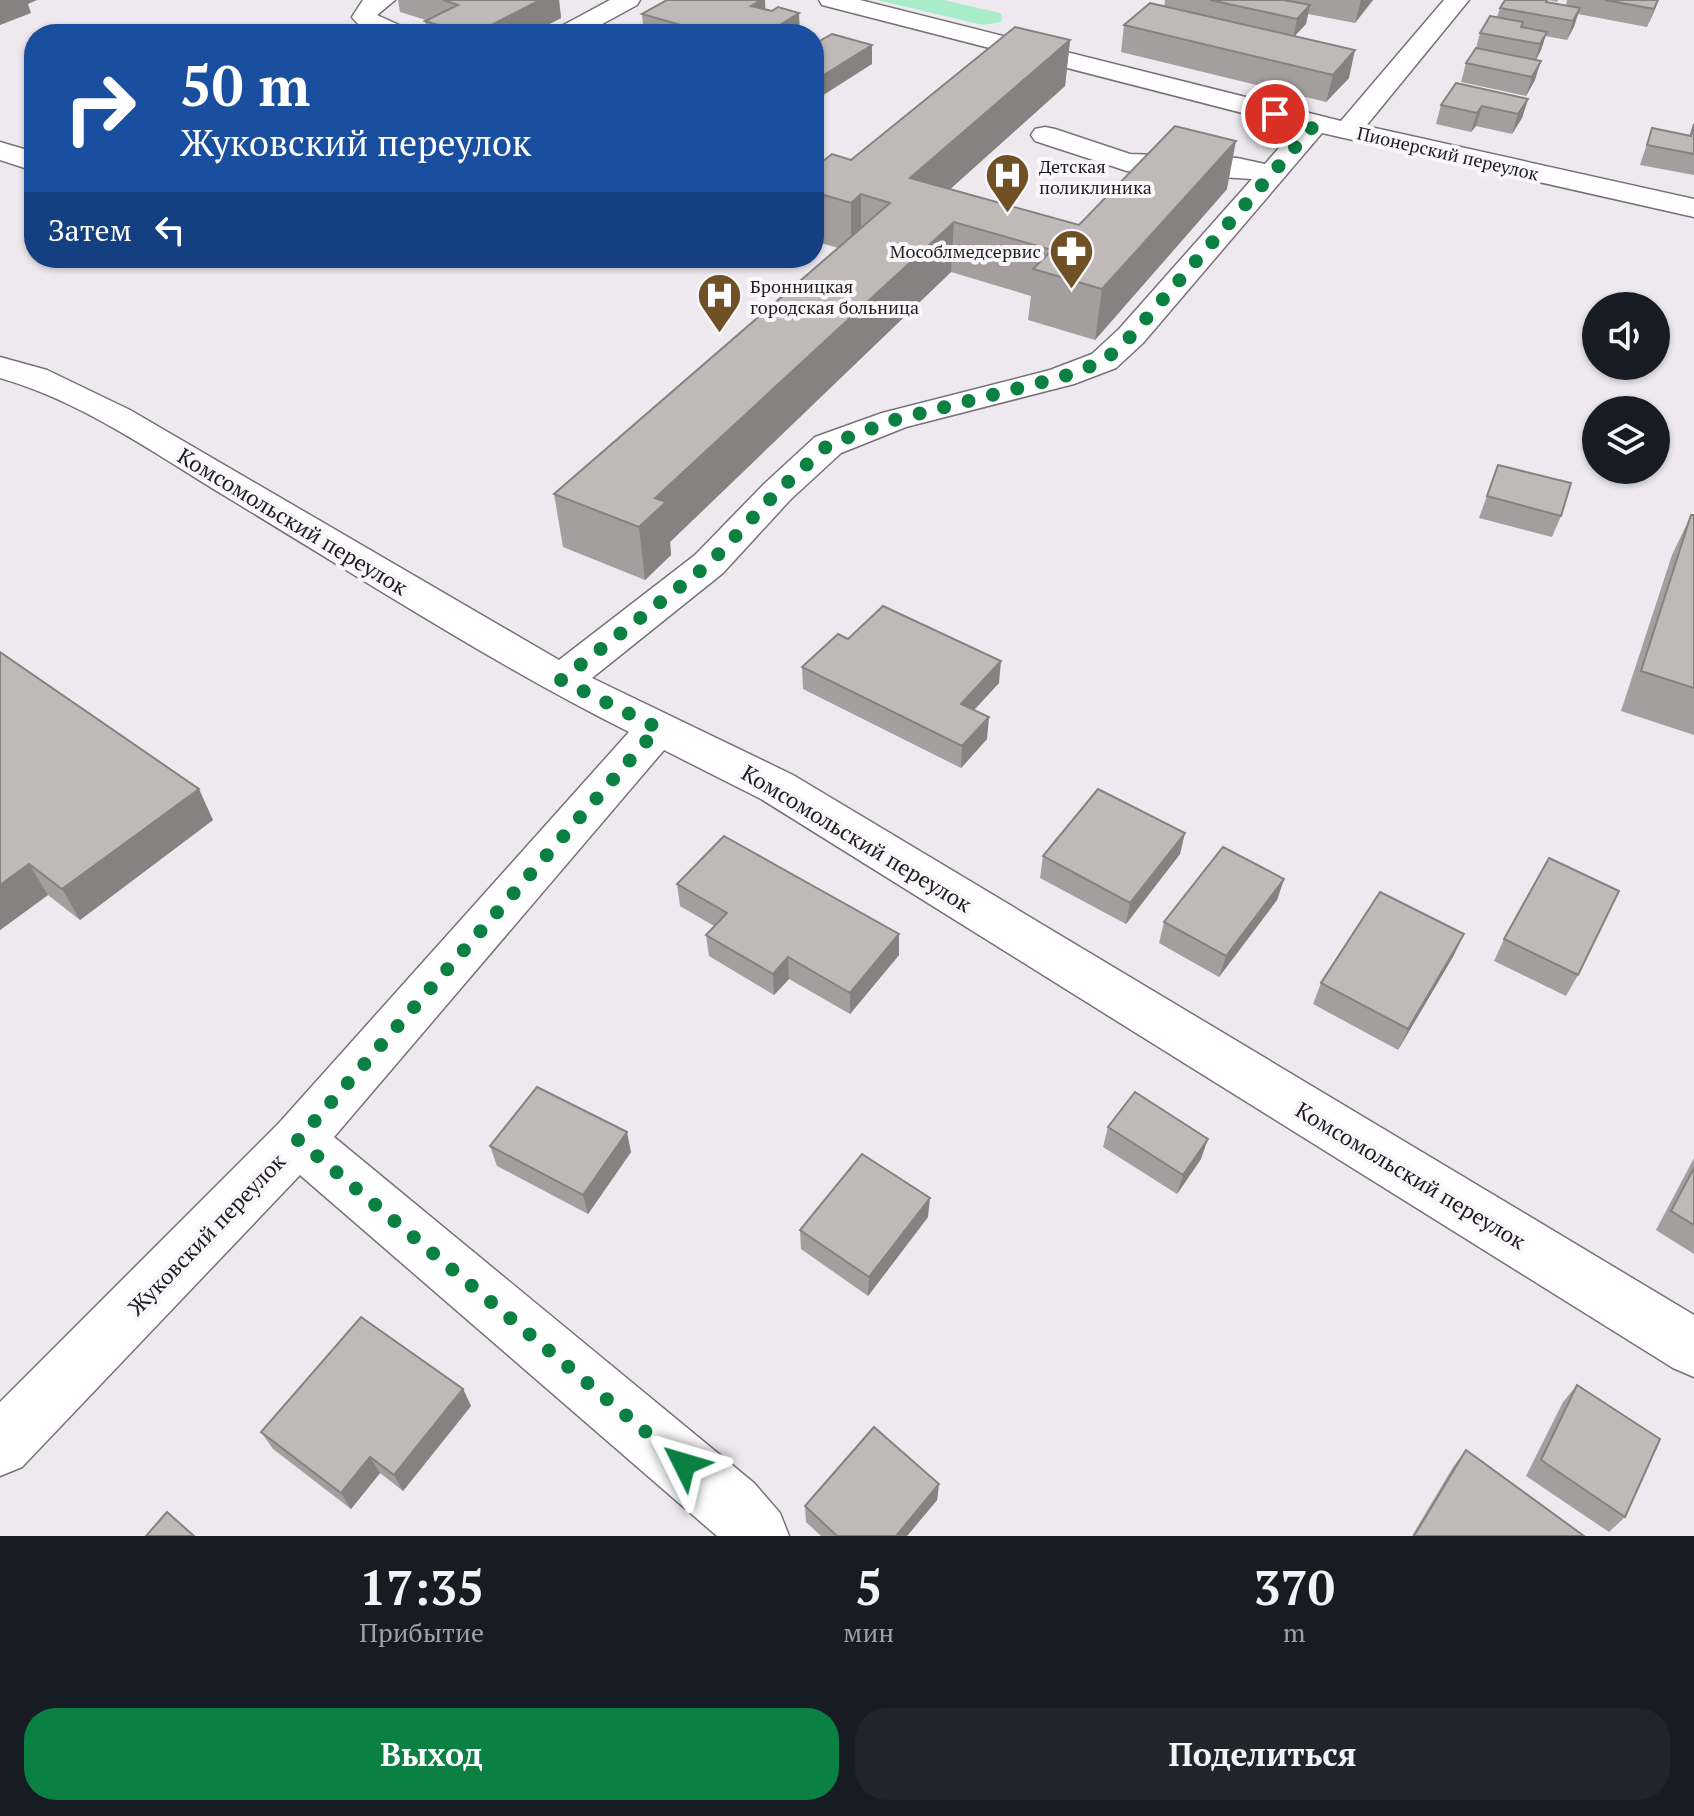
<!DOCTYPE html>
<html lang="ru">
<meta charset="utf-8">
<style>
body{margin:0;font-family:"PT Serif",serif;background:#20242c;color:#f1f3f6;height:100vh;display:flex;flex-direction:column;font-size:30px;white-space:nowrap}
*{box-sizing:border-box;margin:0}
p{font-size:26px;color:#9ea1a6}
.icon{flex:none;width:44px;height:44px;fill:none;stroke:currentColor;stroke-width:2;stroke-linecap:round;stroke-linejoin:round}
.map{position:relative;height:1536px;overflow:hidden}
.details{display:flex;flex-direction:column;background:#171b24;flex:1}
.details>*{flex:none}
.hud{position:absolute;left:24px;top:24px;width:800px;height:244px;border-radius:32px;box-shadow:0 2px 6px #0004;background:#1a4fa0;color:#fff;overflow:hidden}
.controls{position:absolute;left:1582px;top:292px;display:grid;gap:16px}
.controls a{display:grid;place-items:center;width:88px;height:88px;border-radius:50%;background:#171b24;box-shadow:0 2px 6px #0004;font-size:40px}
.pin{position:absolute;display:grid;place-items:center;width:68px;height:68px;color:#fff;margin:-34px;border:4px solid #fff;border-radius:50%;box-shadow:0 2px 8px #0007}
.me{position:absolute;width:88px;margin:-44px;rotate:310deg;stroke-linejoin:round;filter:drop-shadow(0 0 6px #0008)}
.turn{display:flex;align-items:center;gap:28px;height:168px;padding:0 24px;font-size:36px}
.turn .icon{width:104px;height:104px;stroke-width:2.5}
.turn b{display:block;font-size:56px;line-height:68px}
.then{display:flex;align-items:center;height:76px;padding:0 24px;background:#0003;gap:16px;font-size:30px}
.eta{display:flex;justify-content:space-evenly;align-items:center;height:136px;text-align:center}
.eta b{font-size:48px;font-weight:700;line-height:56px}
.cta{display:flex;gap:16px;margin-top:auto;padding:16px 24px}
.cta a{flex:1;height:92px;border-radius:32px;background:#0b8043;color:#fff;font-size:32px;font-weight:700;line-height:92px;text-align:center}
.cta a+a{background:#20242c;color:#f1f3f6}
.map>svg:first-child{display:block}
.green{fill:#a9ecca}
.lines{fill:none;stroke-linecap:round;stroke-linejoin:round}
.minor-casing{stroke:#767377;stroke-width:3}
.minor{fill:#fff;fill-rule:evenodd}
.wall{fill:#a49f9e}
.shaded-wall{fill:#868281}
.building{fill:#bfb9b8;stroke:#868281;stroke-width:2}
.route{stroke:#0b8043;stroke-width:14;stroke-dasharray:0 25.2}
.labels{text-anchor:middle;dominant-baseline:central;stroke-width:8;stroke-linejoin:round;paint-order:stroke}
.far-street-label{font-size:18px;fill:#1d1c1e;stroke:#faf7fb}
.far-poi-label{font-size:18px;fill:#1d1c1e;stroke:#faf7fb;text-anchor:start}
.street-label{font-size:22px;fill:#1d1c1e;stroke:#faf7fb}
</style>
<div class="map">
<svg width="1694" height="1536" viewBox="0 0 1694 1536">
<rect width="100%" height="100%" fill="#ede9ee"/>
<path class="green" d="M877,0H944L1000,13L1002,17L1001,22L983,25Z"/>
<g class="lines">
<defs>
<g id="minor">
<path d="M395,0L377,15L399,25L403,30L400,34C380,34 364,34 352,17L363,0Z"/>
<path d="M610,0H640L637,5L584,34H552L556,29Z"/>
<path d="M819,0H860L1341,121L1444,0H1469L1366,126L1694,199V217L1322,133L1143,343L1116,368L1074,384L906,427L841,453L790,500L723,573L592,678L793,775L1694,1315V1377L1673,1368L761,799L664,750L334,1137L754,1483L780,1513L789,1536H717L300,1175L22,1467L0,1476V1402L279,1123L629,732C490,662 359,577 225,496C154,453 81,401 0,378V357L47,370L130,410L559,660L695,555L764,484L815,437L882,413L1050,370L1092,354L1119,329L1252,179L1127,171L1035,141L1031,135L1035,129L1045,127L1055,129L1130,154L1237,158L1265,164L1297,127L822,5Z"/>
<path d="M0,142L34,152V171L0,160Z"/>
</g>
</defs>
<use href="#minor" class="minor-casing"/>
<use href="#minor" class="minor"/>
</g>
<g class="wall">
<path d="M398,0H559L561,18L530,34H428L425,21L426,20L400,12Z"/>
<path d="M765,0V9L800,34H644L642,14Z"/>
<path d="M1165,0H1373L1355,23L1308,14L1306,24L1294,36L1349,78L1326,102L1121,52L1124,25L1164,7Z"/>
<path d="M1505,0H1558L1557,2L1548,0V2L1566,6L1567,0H1658L1647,27L1578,14L1567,40L1545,36L1541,50L1536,60L1535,80L1526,96L1461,82L1466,63L1476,48L1480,33L1497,17L1500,8Z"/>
<path d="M1070,40L1065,86L950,189L1079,225L1227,189L1095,340L1028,320L1031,296L951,272L670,542L671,555L645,580L563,547L554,494L838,248L814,241V168L851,160Z"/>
<path d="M1528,99L1522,118L1512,134L1476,126L1471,132L1436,124L1441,105Z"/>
<path d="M1694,123V175L1640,165L1652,128L1689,136Z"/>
<path d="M1498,465L1561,516L1552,537L1479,518Z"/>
<path d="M1691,515H1694V735L1621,711L1672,555Z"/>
<path d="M848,639L999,683L974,710L987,739L961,768L803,689L802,667Z"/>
<path d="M0,652L213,820L80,920L48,895L0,930Z"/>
<path d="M1180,854L1126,924L1040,878L1043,856Z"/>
<path d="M1284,879L1277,900L1219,977L1159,943L1164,922Z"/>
<path d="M677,884L899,955L850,1014L789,979L774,995L709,956L706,935L714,926L680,906Z"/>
<path d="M1504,939L1578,975L1566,996L1494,961Z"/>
<path d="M1454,955L1398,1050L1313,1004L1321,983Z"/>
<path d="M1108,1127L1201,1159L1177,1194L1103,1147Z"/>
<path d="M490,1146L631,1152L588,1214L497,1166Z"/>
<path d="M1694,1158V1254L1656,1230Z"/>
<path d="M928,1217L868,1296L801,1249L800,1230Z"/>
<path d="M1577,1385L1625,1517L1609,1532L1526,1476L1563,1402Z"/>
<path d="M463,1389L471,1406L403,1491L380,1473L351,1509L273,1449L261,1432Z"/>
<path d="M1466,1450L1584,1536H1412L1453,1467Z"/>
<path d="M939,1484L937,1500L907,1536H821L806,1522L805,1506Z"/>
</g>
<g class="shaded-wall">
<path d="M0,0H37L28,4L31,13L0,25Z"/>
<path d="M540,0H559L561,18L530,34H474Z"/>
<path d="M761,0H765L766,24L751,6Z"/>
<path d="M1361,0H1373L1355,23Z"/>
<path d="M1658,0L1654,12L1647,27L1654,9Z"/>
<path d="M1310,5L1306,24L1293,38L1297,19Z"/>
<path d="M1580,8L1574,27L1567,40L1573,21Z"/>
<path d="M799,13L800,34H765Z"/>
<path d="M1547,32L1541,50L1534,63L1540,44Z"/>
<path d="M1070,40L1065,86L908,227L910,178Z"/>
<path d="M872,45V64L814,101V81Z"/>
<path d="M1355,50L1349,78L1326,102L1333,75Z"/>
<path d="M1541,61L1535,80L1526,96L1532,77Z"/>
<path d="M1528,99L1522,118L1512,134L1518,114Z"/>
<path d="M1482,106L1476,126L1471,132L1477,113Z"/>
<path d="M1236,141L1227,189L1095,340L1102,289Z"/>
<path d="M861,194V244L851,252V203Z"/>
<path d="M954,222L951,272L670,542L671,555L645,580L639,527L655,498Z"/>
<path d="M1001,661L999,683L959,726L961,704Z"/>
<path d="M989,717L987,739L961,768L962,746Z"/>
<path d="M199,789L213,820L80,920L62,889Z"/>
<path d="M1185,833L1180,854L1126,924L1130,903Z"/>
<path d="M29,864L48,895L0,930V885Z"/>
<path d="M1284,879L1277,900L1219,977L1226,956Z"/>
<path d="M899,934V955L850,1014V993Z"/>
<path d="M1464,934L1454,955L1398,1050L1408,1029Z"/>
<path d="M788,957L789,979L774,995L773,974Z"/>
<path d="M627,1132L631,1152L588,1214L583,1195Z"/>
<path d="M1208,1139L1201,1159L1177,1194L1183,1175Z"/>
<path d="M930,1198L928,1217L868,1296L869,1277Z"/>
<path d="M463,1389L471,1406L403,1491L394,1475Z"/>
<path d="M370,1457L380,1473L351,1509L341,1493Z"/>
<path d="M939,1484L937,1500L907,1536H896Z"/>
</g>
<g class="building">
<path d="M443,0H540L474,34H468L425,21L458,5Z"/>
<path d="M667,0H761L751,6L772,11L778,7L799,13L765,34H714L708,32L706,34H697L676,28L681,25L642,14Z"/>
<path d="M1210,0H1284L1310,5L1297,19Z"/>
<path d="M1505,0H1547L1546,2L1580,8L1573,21L1500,8Z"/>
<path d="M1605,0H1658L1654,9Z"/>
<path d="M1150,3L1355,50L1333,75L1124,25Z"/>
<path d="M1490,16L1523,22L1521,27L1547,32L1540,44L1480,33Z"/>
<path d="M1015,27L1070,40L910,178L1079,225L1175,126L1236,141L1102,289L1033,269L1052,250L954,222L655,498L666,502L639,527L554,494L890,203L861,194L851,203L814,192V168L832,154L851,160Z"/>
<path d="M832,34L872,45L814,81V44Z"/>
<path d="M1476,48L1541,61L1532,77L1466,63Z"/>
<path d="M1456,83L1528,99L1518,114L1482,106L1477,113L1441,105Z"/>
<path d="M1694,124V154L1647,145L1652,128L1691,136Z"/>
<path d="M1498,465L1571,483L1561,516L1487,496Z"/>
<path d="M1691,515H1694V688L1641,671Z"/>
<path d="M883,606L1001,661L961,704L989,717L962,746L802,667L838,634L848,639Z"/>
<path d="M0,652L199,789L62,889L29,864L0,885Z"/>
<path d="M1098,789L1185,833L1130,903L1043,856Z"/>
<path d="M724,836L899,934L850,993L788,957L773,974L706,935L727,913L677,884Z"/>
<path d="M1223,847L1284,879L1226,956L1164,922Z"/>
<path d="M1549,858L1619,891L1578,975L1504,939Z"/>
<path d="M1380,892L1464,934L1408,1029L1321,983Z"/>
<path d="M537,1087L627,1132L583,1195L490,1146Z"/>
<path d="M1135,1092L1208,1139L1183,1175L1108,1127Z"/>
<path d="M862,1154L930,1198L869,1277L800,1230Z"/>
<path d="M1694,1168V1225L1671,1211Z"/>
<path d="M361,1317L463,1389L394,1475L370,1457L341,1493L261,1432Z"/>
<path d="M1577,1385L1660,1439L1625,1517L1541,1460Z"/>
<path d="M874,1427L939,1484L896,1536H837L805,1506Z"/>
<path d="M1466,1450L1584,1536H1414Z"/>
<path d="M167,1512L194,1536H146Z"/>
</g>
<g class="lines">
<path class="route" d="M684,1464L298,1140L658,728L561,680L709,564L777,492L828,445L894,420L1062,377L1104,361L1131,336L1316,123L1275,114"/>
</g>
<defs>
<symbol id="hospital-pin" viewBox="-11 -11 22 30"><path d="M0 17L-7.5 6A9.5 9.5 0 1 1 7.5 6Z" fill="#705126" stroke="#faf7fb"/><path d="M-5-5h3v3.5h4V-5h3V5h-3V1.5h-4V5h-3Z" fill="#fff"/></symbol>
<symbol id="pharmacy-pin" viewBox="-11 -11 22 30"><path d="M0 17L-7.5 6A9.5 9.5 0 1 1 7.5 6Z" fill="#705126" stroke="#faf7fb"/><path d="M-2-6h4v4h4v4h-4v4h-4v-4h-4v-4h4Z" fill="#fff"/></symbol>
</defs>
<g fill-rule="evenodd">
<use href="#hospital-pin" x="982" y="150" width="51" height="69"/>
<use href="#pharmacy-pin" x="1046" y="226" width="51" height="69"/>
<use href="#hospital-pin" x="694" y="270" width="51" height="69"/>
</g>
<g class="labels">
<g class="far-street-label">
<text transform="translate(1448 153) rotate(13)">Пионерский переулок</text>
</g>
<g class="far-poi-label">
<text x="1039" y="166">Детская<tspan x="1039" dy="21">поликлиника</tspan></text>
<text x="1041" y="251" text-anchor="end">Мособлмедсервис</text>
<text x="750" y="286">Бронницкая<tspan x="750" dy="21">городская больница</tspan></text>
</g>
<g class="street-label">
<text transform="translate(293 521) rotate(31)">Комсомольский переулок</text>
<text transform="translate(857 838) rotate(31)">Комсомольский переулок</text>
<text transform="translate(1411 1175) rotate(31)">Комсомольский переулок</text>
<text transform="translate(206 1234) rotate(-46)">Жуковский переулок</text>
</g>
</g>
</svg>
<div class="controls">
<a><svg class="icon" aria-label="sound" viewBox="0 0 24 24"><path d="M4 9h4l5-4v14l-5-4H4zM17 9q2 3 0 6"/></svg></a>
<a><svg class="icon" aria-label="layers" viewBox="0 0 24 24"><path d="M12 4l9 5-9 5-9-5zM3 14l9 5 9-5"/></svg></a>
</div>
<div class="pin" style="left:1275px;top:114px;background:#d93025"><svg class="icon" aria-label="arrive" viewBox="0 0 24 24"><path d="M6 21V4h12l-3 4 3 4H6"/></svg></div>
<svg class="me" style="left:684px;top:1464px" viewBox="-20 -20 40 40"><path d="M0-17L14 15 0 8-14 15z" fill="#0b8043" stroke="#fff" stroke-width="4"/></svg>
<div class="hud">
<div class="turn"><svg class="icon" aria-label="right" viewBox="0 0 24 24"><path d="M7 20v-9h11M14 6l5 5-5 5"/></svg><div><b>50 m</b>Жуковский переулок</div></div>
<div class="then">Затем<svg class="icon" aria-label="left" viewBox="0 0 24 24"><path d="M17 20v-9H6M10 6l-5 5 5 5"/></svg></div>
</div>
</div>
<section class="details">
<div class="eta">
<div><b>17:35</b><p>Прибытие</p></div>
<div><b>5</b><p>мин</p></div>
<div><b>370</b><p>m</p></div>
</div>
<div class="cta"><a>Выход</a><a>Поделиться</a></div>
</section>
